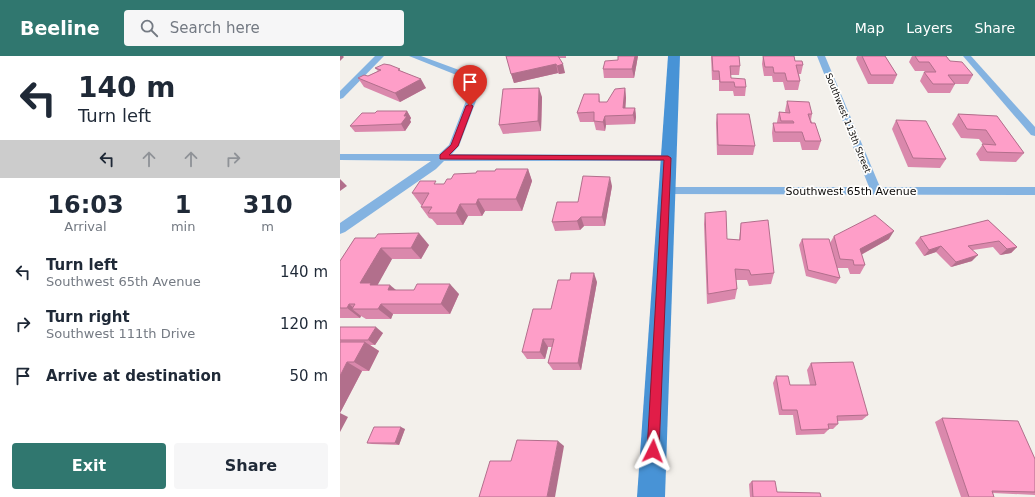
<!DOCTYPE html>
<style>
body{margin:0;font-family:"DejaVu Sans",sans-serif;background:#f6f6f7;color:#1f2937;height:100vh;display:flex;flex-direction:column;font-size:15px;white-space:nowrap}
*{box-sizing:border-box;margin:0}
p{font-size:13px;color:#747a83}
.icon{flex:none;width:22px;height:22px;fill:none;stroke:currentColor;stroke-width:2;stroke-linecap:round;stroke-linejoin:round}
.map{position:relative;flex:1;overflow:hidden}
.drawer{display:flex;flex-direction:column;background:#fff;width:340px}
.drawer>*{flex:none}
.top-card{background:#fff;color:#1f2937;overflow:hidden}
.pin{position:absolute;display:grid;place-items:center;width:34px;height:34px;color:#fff;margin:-41px -17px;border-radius:50% 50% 50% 0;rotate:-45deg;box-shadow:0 0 4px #0007}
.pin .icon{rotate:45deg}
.me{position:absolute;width:44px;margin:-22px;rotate:3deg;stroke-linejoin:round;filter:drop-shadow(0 0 3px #0008)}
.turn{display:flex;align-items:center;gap:14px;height:84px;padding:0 12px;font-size:18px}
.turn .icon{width:52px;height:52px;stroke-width:2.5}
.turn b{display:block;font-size:28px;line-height:34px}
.lanes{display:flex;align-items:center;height:38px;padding:0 12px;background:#0003;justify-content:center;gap:20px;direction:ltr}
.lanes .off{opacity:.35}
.eta{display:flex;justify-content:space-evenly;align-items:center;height:68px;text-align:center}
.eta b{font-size:24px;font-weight:800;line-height:28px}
.button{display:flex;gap:8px;margin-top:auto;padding:8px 12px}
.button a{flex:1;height:46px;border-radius:4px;background:#30776f;color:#fff;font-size:16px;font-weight:800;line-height:46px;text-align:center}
.button a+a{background:#f6f6f7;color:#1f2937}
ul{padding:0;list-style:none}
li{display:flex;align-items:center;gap:12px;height:52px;padding:0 12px}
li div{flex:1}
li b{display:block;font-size:15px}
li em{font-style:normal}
header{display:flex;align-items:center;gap:24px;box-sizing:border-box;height:56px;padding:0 20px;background:#30776f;color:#fff}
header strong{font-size:19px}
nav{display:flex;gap:22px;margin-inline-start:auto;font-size:14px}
.search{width:280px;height:36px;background:#f6f6f7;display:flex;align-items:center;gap:10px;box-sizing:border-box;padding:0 14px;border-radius:4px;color:#747a83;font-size:15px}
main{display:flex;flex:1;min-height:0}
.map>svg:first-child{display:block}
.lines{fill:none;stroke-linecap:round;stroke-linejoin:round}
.minor{fill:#84b3e1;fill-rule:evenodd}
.secondary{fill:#4893d6;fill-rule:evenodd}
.wall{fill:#da88ac}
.shaded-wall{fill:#b26f8c}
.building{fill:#fe9ec8;stroke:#b26f8c}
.route{fill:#e11d48;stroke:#92132f}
.labels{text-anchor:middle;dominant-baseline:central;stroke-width:3.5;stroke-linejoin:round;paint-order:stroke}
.far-street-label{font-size:9px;fill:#0d0c0b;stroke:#fffefc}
.street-label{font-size:11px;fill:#0d0c0b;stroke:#fffefc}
</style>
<header>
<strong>Beeline</strong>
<div class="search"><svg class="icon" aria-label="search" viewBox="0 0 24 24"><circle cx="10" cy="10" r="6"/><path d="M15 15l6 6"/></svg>Search here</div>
<nav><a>Map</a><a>Layers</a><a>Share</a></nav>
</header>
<main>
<section class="drawer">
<div class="top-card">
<div class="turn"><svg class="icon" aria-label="left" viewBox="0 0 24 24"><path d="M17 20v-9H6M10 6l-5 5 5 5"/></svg><div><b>140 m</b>Turn left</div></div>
<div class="lanes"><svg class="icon" aria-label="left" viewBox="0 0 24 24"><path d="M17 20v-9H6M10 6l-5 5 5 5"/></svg><svg class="icon off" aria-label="ahead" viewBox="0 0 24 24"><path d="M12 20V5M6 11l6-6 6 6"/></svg><svg class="icon off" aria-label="ahead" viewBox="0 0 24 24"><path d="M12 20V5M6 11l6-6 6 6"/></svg><svg class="icon off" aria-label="right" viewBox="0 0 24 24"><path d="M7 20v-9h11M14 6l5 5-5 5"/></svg></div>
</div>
<div class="eta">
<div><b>16:03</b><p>Arrival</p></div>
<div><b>1</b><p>min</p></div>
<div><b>310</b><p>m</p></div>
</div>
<ul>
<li><svg class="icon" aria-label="left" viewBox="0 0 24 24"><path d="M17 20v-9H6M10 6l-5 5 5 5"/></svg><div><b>Turn left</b><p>Southwest 65th Avenue</p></div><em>140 m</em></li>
<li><svg class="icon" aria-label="right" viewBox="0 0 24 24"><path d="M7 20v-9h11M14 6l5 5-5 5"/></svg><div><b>Turn right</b><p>Southwest 111th Drive</p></div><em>120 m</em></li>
<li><svg class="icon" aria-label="arrive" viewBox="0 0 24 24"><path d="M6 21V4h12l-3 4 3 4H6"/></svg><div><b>Arrive at destination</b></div><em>50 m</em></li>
</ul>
<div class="button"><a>Exit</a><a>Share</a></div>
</section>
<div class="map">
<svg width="695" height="441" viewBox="0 0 695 441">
<rect width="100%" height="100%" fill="#f3f0eb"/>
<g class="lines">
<g class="minor">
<path d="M35,0H44L3,42L0,43V35Z"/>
<path d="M69,0H81L130,18L139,26V37L119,90L112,98L328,99L332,100L333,102L332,104L328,105H104L96,113L5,176L0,178V167L91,105L0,104V98H99L109,89L129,37L130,27L124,22Z"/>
<path d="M477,0H485L540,131H695V139L322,138L320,135L322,132L326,131H529Z"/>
<path d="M623,0H631L695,71V80L691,79Z"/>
</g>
<path class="secondary" d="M328,0H340L325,441H297Z"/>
</g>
<g class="wall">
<path d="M166,0H226V2H219L225,17L219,18L218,17L174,27Z"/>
<path d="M298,0L294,22H264L263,13L278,4Z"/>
<path d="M371,0H399L400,10L399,19H391V22L406,31L405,40H394L393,35H379V24H372Z"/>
<path d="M423,0H454L455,5L463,9L461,18H459L460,25L458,34H445L443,26H433L432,20H424L422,8Z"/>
<path d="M517,0H545L557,19L553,28H528L516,3Z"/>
<path d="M572,0H606L610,5L633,19L628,28H615L610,37H588L580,25L584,16H585V15H575L569,6Z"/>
<path d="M35,12L62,15L86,32L60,46L24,31L18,22L28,20L38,15Z"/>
<path d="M285,32L286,42L285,52H295L296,61L295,68L266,69L265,75L256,74L254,66H240L237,57L259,38L260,46H267Z"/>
<path d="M202,41L201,75L163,78L159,69Z"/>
<path d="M447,45L472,58L471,64L481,85L478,94H462L460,86H433L432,77L433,67H437V66L439,56L446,57L445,55Z"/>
<path d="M67,55L71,62L70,64L71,66L65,75L15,76L10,70L35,57Z"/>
<path d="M377,58L415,90L413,99H377L376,67Z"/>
<path d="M618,58L657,60L684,97L676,106L640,105L636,98L643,88L639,83L621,82L612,68Z"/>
<path d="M556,64L606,103L600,112L568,111L552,73Z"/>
<path d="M188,113L192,125L182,155H145L142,160H128L123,169H97L92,163L89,162L81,151L82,149H81L72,137L98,128H104L111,123L155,115Z"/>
<path d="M272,130L265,170H244L240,174L215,175L212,166L238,146Z"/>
<path d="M365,157L387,183L399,184L401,167L434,217L431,228L409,230L407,224H396L397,233L395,243L367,248L364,168Z"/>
<path d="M648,164L677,191L671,197L660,199L653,191L633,194L632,205L611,211L596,196L584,200L575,187L580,181Z"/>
<path d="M494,180L549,183L521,199L525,209L520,218H510L508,212H497L500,222L496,228L466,220L459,189L462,183L490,187Z"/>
<path d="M15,182L89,189L81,203H52L37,229L56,234L119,238L110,258H53L51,263H26L21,260L20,262H0V205Z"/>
<path d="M257,226L241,314H213L208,307L212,291H208L205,303H187L182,296L211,253Z"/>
<path d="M0,271L43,277L35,289H30L39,295L29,315H22L0,357Z"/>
<path d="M471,307L528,359L522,364L498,365V368L493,373H489L484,378L456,379L453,359H439L433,327L436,320L450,329H470L467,314Z"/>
<path d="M602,362L695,403V439L653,437L654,441H621L595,366Z"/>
<path d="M65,373L59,389L32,388L27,387Z"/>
<path d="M412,425L437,436L481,441H410L409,428Z"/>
</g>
<g class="shaded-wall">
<path d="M0,0H3L4,1L0,5Z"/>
<path d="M295,0H298L294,22L292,13Z"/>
<path d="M216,8L218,17L174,27L171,18Z"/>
<path d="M223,8L225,17L219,18L217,10Z"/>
<path d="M81,23L86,32L60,46L55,37Z"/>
<path d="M199,32L202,41L201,75L198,65Z"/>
<path d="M285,32L286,42L285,59L283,52Z"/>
<path d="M295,52L296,61L295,68L293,59Z"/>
<path d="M67,55L71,62L70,64L71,66L65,75L61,68L64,60Z"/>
<path d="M265,60L266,69L265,75L263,66Z"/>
<path d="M188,113L192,125L182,155L176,143Z"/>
<path d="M270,121L272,130L265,170L262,161Z"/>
<path d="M0,123L7,130L0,135Z"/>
<path d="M138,143L145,155L142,160L136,148Z"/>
<path d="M120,148L128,160L123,169L116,157Z"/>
<path d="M241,161L244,170L240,174L237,165Z"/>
<path d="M554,175L549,183L515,202L520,193Z"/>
<path d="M79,177L89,189L81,203L71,192Z"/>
<path d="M601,190L596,196L584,200L589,194Z"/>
<path d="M677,191L671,197L660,199L667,193Z"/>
<path d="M41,192L52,203L36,232L20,227Z"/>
<path d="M638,199L632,205L611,211L616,206Z"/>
<path d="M254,217L257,226L241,314L238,307Z"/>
<path d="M110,228L119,238L110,258L101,248Z"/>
<path d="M50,229L62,239L48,234Z"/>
<path d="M9,248L15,253H12L21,260L20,262L7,252Z"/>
<path d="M41,248L53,258L51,263L38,253Z"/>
<path d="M36,271L43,277L35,289L28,284Z"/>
<path d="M203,283L208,291L205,303L200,296Z"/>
<path d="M25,286L39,295L29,315L14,306Z"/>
<path d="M7,306L22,315L0,357V320Z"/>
<path d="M0,357L8,361L0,376Z"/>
<path d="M61,371L65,373L59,389L55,387Z"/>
<path d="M218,385L224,390L215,441H207Z"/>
</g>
<g class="building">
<path d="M166,0H218L223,8L217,10L216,8L171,18Z"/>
<path d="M278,0H295L292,13H263L265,5L278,4Z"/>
<path d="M372,0H399L400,10H390L391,22L405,23L406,31H395L394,26H380L379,15H373Z"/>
<path d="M423,0H454L455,5H462L463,9H456L460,25H447L445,17H434L433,11H425Z"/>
<path d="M522,0H545L557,19H531Z"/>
<path d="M575,0H606L610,5L622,6L633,19H608L615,28H593L584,16H596L589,6H579Z"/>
<path d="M44,8L50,9L60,13L58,14L81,23L55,37L18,22L24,19L28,20L41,14L35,12Z"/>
<path d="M199,32L198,65L159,69L163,33Z"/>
<path d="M285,32L283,52H295L293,59L265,60L263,66L254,65V56L237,57L244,38H259V46H267L275,33Z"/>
<path d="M447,45L469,46L472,58H468L471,67H475L481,85H465L462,76H435L433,67H454L453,65H441L439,56L450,57Z"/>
<path d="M37,55H67L64,60H67L61,68L10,70L22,57H35Z"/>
<path d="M377,58H409L415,90L378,89Z"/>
<path d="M618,58L657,60L684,97L647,96L642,88L656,89L646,74L627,73Z"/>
<path d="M556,64L586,65L606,103L573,102Z"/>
<path d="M156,113H188L176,143H138L136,148H120L116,157H88L92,151H81L89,137H72L80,125H96L94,128H104L107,123H111L114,118L136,117L137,115H155Z"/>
<path d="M243,120L270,121L262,161H241L237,165L212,166L217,146H238Z"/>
<path d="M386,155L387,183L400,184L401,167L428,164L434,217L411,219L409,214L395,213L397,233L368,238L365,157Z"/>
<path d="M535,159L554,175L520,193L525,209H514L513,204L500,203L494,180Z"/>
<path d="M648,164L677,191L667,193L659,185L628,190L638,199L616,206L601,190L589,194L580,181Z"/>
<path d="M79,177L71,192H41L20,227H31L30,229H50L48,234H74L77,228H110L101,248H41L38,253H12L15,248H9L7,252H0V205L15,182H35L38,178Z"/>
<path d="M462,183H489L500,222L468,214Z"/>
<path d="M231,217H254L238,307H208L214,283H203L200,296H182L193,253H211L218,224H230Z"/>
<path d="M0,271H36L28,284H0Z"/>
<path d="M0,286H25L14,306H7L0,320Z"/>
<path d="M513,306L528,359L497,360L498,368H488L489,373L461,374L457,354H442L436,320H448L450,329H476L471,307Z"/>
<path d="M602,362L678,365L695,403V436L652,435L654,441H629Z"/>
<path d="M34,371H61L55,387H27Z"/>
<path d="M177,384L218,385L207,441H139L150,405H171Z"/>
<path d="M412,425H435L437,436L480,437L481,441H413Z"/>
</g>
<path class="route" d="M130,48L133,50L118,90L109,99L328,100L331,102L319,395L317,399L313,401L309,399L307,395L324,104L100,103V99L111,89L126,50Z"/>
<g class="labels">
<g class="far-street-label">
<text transform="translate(508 67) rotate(68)">Southwest 113th Street</text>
</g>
<g class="street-label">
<text x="511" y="135">Southwest 65th Avenue</text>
</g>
</g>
</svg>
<div class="pin" style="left:130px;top:50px;background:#d93025"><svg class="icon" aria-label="arrive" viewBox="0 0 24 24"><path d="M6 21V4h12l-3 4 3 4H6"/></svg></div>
<svg class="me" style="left:313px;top:395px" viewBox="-20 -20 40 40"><path d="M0-17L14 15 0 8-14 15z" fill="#e11d48" stroke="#fff" stroke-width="4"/></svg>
</div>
</main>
